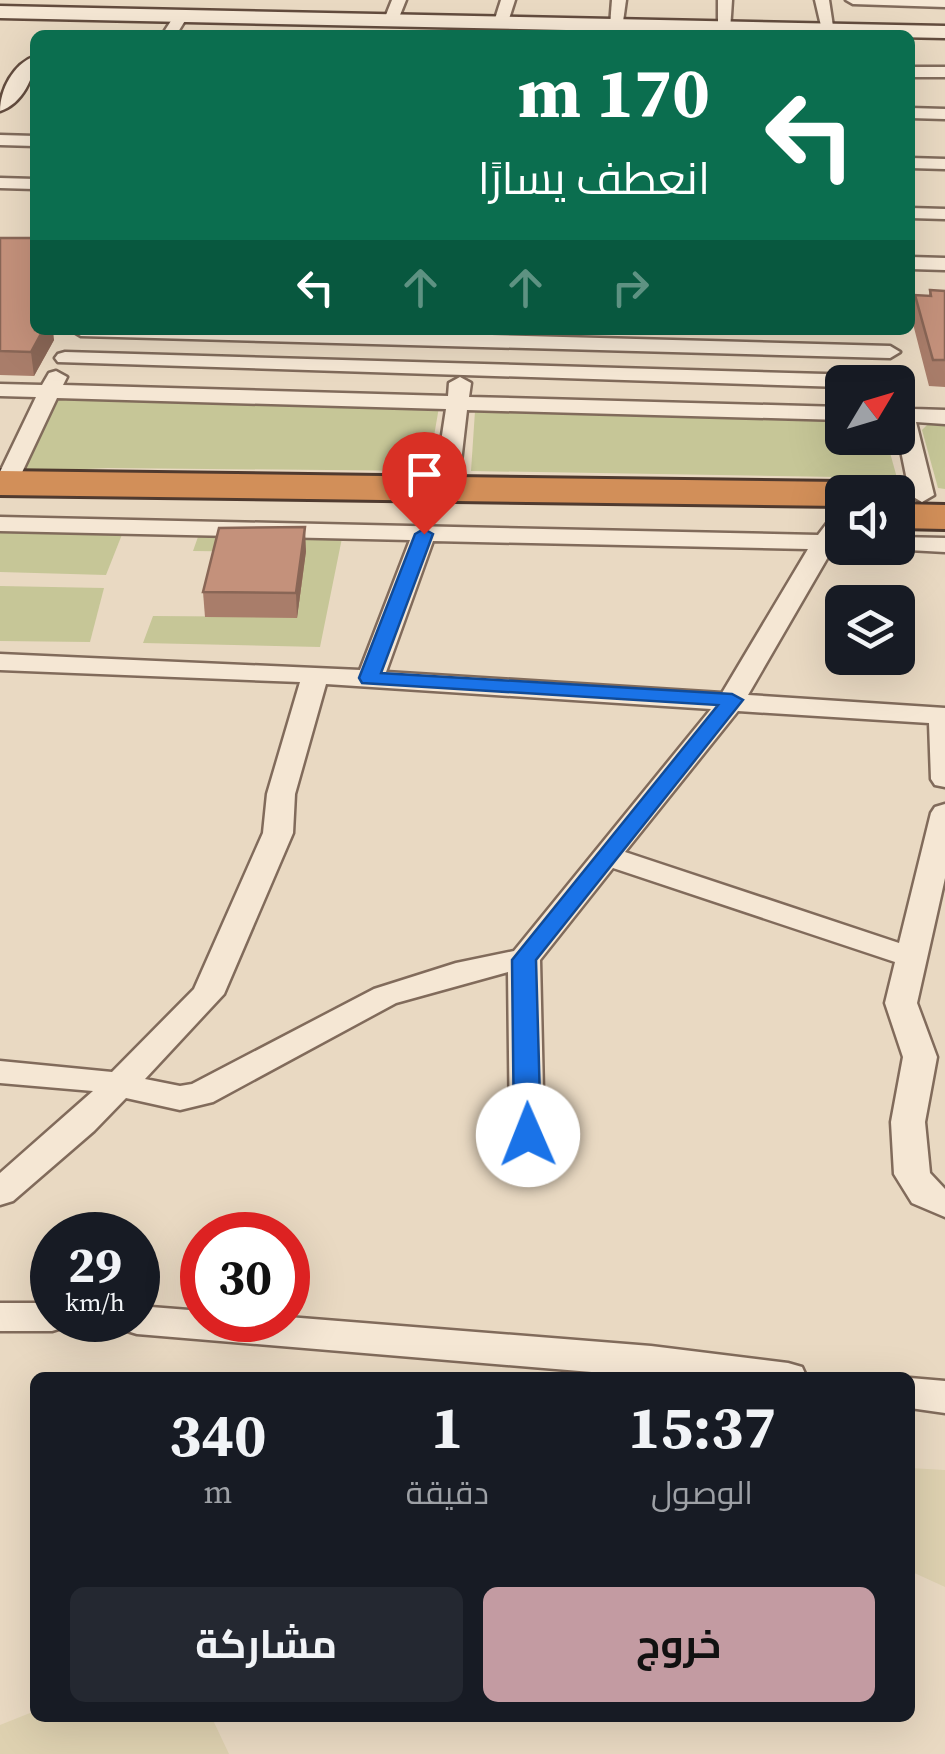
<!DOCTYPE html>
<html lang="ar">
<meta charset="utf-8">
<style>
body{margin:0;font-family:"Source Serif 4",Cairo,serif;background:#242831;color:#f1f3f6;direction:rtl;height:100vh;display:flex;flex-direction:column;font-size:38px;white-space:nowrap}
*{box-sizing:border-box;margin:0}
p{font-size:32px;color:#9ea1a6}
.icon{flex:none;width:55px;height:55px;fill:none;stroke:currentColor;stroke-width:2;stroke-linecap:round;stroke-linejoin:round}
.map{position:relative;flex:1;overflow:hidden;direction:ltr}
.sheet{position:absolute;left:30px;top:1372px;width:885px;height:350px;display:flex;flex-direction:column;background:#171b24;border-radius:15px;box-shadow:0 10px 40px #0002;direction:rtl}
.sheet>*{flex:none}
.hud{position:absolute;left:30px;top:30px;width:885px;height:305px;border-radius:15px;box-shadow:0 10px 40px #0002;direction:rtl;background:#0b6e4f;color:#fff;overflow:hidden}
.needle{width:65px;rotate:52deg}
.buttons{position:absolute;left:825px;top:365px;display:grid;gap:20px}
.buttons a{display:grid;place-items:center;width:90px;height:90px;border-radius:15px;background:#171b24;box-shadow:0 10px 40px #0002;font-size:50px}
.speed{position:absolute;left:30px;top:1212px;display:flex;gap:20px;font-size:50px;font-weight:700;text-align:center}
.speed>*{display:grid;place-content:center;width:130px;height:130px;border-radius:50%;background:#171b24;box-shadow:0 10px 40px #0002;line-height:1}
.speed small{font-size:25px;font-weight:400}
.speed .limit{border:15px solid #d22;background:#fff;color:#111}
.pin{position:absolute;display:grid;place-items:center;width:85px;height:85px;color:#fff;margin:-102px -42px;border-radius:50% 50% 50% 0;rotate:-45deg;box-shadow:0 0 10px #0007}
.pin .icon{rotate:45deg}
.me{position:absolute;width:110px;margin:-55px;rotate:359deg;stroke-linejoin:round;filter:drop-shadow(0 0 8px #0008)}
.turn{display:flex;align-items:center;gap:35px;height:210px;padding:0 40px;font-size:45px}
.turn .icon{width:130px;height:130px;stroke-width:2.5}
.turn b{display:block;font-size:70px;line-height:85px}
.lanes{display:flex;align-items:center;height:95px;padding:0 40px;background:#0003;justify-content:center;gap:50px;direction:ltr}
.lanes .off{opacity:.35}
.eta{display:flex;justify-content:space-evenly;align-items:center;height:170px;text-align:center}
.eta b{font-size:60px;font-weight:700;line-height:70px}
.primary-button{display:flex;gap:20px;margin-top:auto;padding:20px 40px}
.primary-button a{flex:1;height:115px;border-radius:15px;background:#c39ba2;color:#111;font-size:40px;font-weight:700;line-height:115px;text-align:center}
.primary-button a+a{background:#242831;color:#f1f3f6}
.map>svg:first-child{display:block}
.farmland{fill:#ded1b0}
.green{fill:#c6c697}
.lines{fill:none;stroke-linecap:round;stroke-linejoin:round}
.street-casing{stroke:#816b5b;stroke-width:5}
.secondary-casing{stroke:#634c3e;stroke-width:5}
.highway-casing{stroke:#4f3a2f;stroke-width:6}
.street{fill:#f5e7d4;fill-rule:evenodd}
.secondary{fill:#f5e7d4;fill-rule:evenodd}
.highway{fill:#d28f59;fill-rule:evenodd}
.wall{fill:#a97d6a}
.shaded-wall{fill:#896656}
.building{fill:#c4917b;stroke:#896656;stroke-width:2.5}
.route{fill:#1a73e8;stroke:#114b97;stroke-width:2.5}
</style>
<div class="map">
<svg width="945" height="1754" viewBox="0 0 945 1754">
<rect width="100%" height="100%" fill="#e9d9c2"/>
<g class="farmland">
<path d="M910,1468L945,1470V1587L910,1571Z"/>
<path d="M35,1711V1718H212L229,1754H0V1725Z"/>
</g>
<g class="green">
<path d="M59,395L439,407L428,471L108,468L22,472Z"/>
<path d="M475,411L842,417V438H886L897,478L471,471Z"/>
<path d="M945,422V489L938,488L922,430L929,423Z"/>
<path d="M0,529L123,532L106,575L0,572Z"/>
<path d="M199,534L342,538L320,647L143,643L153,616L297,617L279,552L193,551Z"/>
<path d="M0,586L104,588L90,642L0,641Z"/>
</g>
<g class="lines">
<defs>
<g id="street">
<path d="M392,0H406L398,20L391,24L384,20Z"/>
<path d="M501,0H515L508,22L501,26L494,22Z"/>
<path d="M612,0H626L622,29L610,26Z"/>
<path d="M718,0H732L730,31L718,28Z"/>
<path d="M815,0H829L834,33L822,30Z"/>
<path d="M846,0H945V7L853,4Z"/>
<path d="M181,12L188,16L176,35H162L176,13Z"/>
<rect x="910" y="67" width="35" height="10"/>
<path d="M910,108L945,109V119L910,118Z"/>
<path d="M0,135L35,136V146L0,145Z"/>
<path d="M910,158L945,159V169L910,168Z"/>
<path d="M0,178L35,179V189L0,188Z"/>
<path d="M910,208L945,209V219L910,218Z"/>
<path d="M910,257L945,258V270L910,269Z"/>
<path d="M71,330H305L890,346L900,352L890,358L81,336Z"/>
<path d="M65,352L896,376L907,382L913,409L945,410V424L916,422L934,495L922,502L910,495L898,436V382H842V387L58,362L55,358L58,354Z"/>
<path d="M56,371L67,377L63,385L448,396L449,383L460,377L471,383L469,397L842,407V420L467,410L458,488L446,495L434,488L446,409L57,398L17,483L14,488H0V472L36,397L0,396V384L42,385L49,373Z"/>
<path d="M842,512V548H851L832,550L748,695L945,708V787L935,785L931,779L929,723L738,711L625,852L899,943L931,813L935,807L945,804V878L917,1003L937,1057L925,1122L930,1173L945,1189V1217L912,1203L894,1174L891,1122L903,1057L885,1003L895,962L613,868L540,960L544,1135L539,1144L527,1147L515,1144L510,1135L508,972L396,1003L213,1102L180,1110L126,1098L94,1131L13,1201L0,1205V1173L93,1091L0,1083V1061L112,1072L194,989L263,833L267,794L300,682L0,670V654L360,670L410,540L0,531V517L818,535L834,514ZM433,541L808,549L722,693L386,672ZM326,684L711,709L514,951L456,963L374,989L192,1084L180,1086L145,1079L224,994L293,833L295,794Z"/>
<path d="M898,537L945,538V552L890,549L898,548Z"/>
<path d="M0,1303H52V1320H69L65,1327L52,1331H0Z"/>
<path d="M138,1306L202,1311V1320L288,1317L651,1346L788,1363L802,1367L807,1378H663L137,1334L124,1330L118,1320H138Z"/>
<path d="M910,1378L945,1381V1413L910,1408Z"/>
</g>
<g id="secondary">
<path d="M0,6L945,26V38L0,18Z"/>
<path d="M35,56C35,77 22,104 0,111C0,90 13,64 35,56Z"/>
</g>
<g id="highway">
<path d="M0,471L842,482L856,485L861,492H842V506L0,495Z"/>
<path d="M898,504L945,505V529L898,528Z"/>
</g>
</defs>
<use href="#street" class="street-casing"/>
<use href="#secondary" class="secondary-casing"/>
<use href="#highway" class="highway-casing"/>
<use href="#street" class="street"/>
<use href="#secondary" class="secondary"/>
<use href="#highway" class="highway"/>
</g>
<g class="wall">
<path d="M0,238L54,340L34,376L0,375Z"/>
<path d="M930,290L945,291V387L929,386L912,320L915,295H929Z"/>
<path d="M306,551L297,618L205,617L203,592Z"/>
</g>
<g class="shaded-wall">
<path d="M39,330H53L54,340L34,376L31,352Z"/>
<path d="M305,527L306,551L297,618L296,593Z"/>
</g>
<g class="building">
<path d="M0,238H35V330H43L31,352L0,351Z"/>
<path d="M930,290L945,291V360H933L915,295L931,296Z"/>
<path d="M305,527L296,593L203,592L219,528Z"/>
</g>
<path class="route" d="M424,529L433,534L381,673L732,694L743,700L536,960L541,1135L537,1142H518L514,1135L512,960L718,705L362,683L359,678L415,534Z"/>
</svg>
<div class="buttons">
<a><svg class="needle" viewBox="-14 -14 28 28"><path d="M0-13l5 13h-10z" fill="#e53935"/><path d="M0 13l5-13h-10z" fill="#9ea1a6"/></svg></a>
<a><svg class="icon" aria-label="sound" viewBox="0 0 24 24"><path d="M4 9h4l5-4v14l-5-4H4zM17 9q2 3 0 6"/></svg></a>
<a><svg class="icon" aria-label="layers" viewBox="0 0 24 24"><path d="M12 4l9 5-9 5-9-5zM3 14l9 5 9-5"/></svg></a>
</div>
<div class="speed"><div>29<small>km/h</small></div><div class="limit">30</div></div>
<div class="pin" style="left:424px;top:534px;background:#d93025"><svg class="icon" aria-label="arrive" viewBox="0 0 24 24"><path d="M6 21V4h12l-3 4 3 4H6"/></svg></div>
<svg class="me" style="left:528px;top:1135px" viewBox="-20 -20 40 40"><circle r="19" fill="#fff"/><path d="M0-13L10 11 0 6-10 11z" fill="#1a73e8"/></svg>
<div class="hud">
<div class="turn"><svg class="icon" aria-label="left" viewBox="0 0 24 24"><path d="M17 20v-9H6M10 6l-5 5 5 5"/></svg><div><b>170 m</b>انعطف يسارًا</div></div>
<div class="lanes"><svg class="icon" aria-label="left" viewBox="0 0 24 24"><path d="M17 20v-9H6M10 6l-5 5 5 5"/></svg><svg class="icon off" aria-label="ahead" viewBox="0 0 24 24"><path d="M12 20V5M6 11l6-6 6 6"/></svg><svg class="icon off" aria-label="ahead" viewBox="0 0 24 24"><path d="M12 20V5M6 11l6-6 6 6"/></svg><svg class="icon off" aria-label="right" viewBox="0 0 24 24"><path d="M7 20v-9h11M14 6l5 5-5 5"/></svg></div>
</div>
<section class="sheet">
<div class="eta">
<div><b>15:37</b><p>الوصول</p></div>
<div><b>1</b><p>دقيقة</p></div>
<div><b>340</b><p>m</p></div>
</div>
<div class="primary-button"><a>خروج</a><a>مشاركة</a></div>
</section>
</div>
